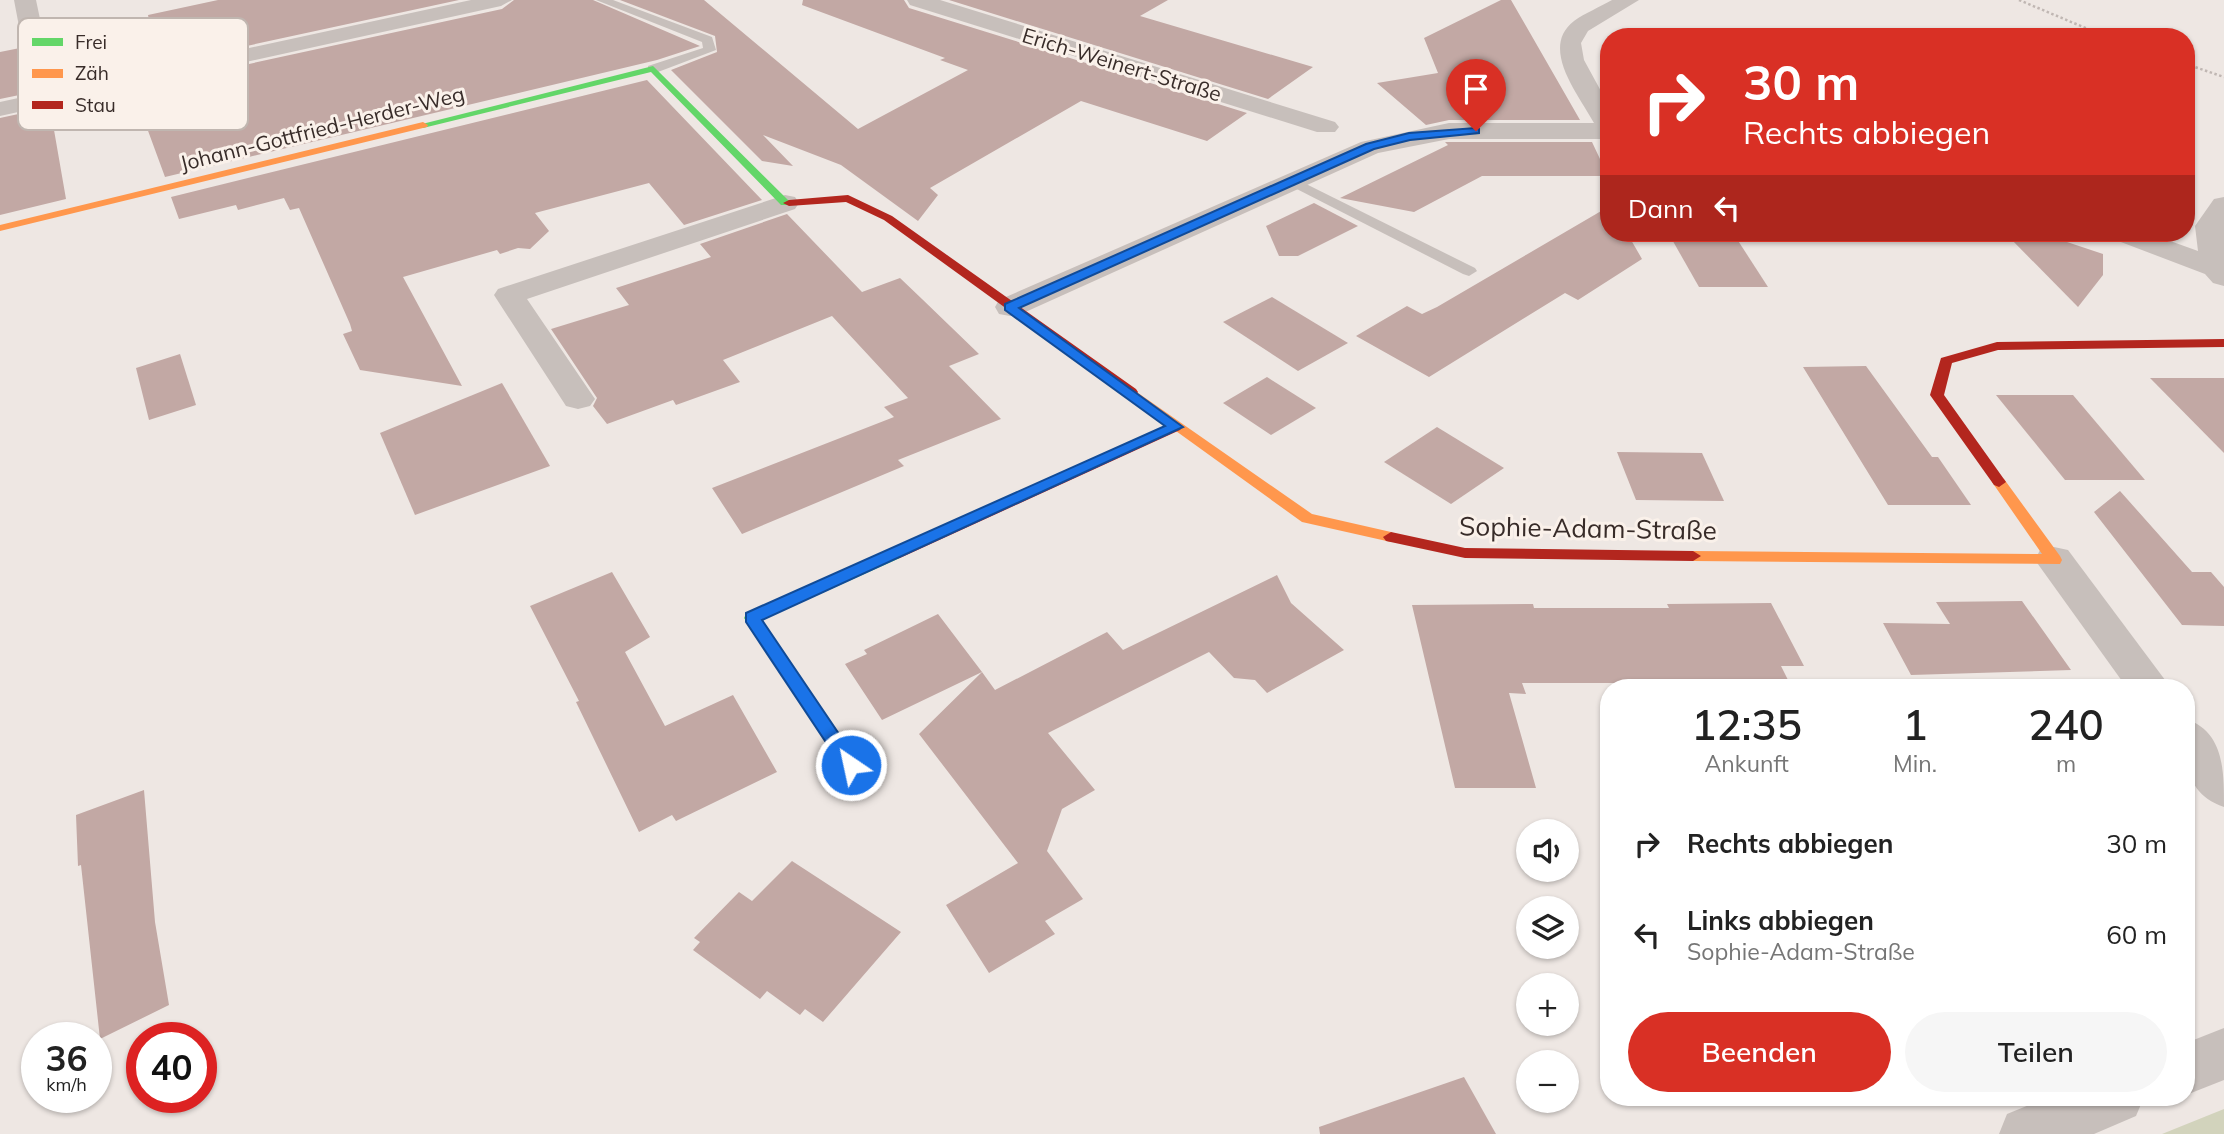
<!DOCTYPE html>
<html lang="de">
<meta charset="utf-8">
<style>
body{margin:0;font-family:Mulish,sans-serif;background:#f6f6f6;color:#222;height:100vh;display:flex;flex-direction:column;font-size:26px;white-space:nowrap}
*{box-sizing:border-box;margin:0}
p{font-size:23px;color:#767676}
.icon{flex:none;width:38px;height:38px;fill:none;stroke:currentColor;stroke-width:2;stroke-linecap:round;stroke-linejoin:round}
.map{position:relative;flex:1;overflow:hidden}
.sheet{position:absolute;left:1600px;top:679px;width:595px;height:427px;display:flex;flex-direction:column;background:#fff;border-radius:28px;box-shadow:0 2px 5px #0004}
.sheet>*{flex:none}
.hud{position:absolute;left:1600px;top:28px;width:595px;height:214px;border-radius:28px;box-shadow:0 2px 5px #0004;background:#d93025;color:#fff;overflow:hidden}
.controls{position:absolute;left:1516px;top:819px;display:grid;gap:14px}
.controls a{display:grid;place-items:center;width:63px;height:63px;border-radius:50%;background:#fff;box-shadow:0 2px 5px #0004;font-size:35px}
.speed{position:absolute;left:21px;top:1022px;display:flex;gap:14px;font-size:35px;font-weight:700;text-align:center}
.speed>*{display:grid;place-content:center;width:91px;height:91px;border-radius:50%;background:#fff;box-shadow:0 2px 5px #0004;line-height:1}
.speed small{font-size:18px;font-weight:400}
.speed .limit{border:10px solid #d22;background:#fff;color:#111}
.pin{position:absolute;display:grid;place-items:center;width:60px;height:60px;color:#fff;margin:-72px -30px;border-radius:50% 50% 50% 0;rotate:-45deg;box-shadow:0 0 7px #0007}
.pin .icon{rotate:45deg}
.me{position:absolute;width:77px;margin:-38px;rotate:326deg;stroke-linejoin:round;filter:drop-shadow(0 0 5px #0008)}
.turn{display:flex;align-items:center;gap:24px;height:147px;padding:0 28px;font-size:32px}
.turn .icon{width:91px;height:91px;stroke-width:2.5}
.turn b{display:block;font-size:49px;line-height:60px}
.then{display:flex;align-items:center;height:66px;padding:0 28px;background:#0003;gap:14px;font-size:26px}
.eta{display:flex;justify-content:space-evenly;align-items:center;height:119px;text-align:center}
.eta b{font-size:42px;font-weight:600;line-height:49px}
.cta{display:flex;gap:14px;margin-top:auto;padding:14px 28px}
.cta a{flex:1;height:80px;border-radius:42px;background:#d93025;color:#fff;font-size:28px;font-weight:600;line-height:80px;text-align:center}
.cta a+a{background:#f6f6f6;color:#222}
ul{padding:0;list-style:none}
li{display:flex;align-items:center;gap:21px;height:91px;padding:0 28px}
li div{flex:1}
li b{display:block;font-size:26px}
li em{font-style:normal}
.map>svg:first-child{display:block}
.green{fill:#d2d3bc}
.building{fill:#c2a8a4}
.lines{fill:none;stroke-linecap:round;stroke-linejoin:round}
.path{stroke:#c0b7b3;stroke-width:2.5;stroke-dasharray:2.5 2.5;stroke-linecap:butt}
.lane{fill:#c7bfbb;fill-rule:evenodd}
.street{fill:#c7bfbb;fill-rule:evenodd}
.fast{fill:#63d668;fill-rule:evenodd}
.slow{fill:#ff974d;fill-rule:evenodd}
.jam{fill:#b3261e;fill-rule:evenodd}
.route{fill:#1a73e8;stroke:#114b97;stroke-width:2}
.labels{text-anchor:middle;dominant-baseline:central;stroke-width:6;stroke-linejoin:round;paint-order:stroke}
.far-street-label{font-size:21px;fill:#382c29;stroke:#faf1ea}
.street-label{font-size:26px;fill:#382c29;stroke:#faf1ea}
.key{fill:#faf1ea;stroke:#c0b6b0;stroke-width:2}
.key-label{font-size:19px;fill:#382c29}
</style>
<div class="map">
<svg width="2224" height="1134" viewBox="0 0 2224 1134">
<rect width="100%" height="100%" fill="#eee7e3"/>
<path class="green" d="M2224,1109V1134H2162Z"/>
<g class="building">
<path d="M218,0H459L57,87L48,42L149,20L148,15Z"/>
<path d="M514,0H593L700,46L657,60L165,177L147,128L134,131L128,113L54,130L66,199L0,215V118L502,9Z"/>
<path d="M620,0H704L858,129L968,70L940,60L945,58L802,5L803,0H904L909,8L1247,113L1207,141L1081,101L930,188L938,195L918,221L841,165L763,135L793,166L762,161L671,70L717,52L715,36Z"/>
<path d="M949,0H1168L1140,16L1313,67L1268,99Z"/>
<path d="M1501,0H1511L1580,120H1449L1426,125L1377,83L1438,73L1424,38Z"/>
<path d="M20,48L29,93L0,99V52Z"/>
<path d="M647,80L762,200L684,225L649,183L535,213L549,231L530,249L518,248L500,254L497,250L403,277L462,386L360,370L343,334L352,331L350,324L299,208L290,210L284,198L238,210L236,205L179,219L171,197Z"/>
<path d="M1445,142H1592L1608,176H1482L1414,212L1340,198L1448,145Z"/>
<path d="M1314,203L1358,226L1298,256H1279L1266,226Z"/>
<path d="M1608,207V233H1627L1642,259L1578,300L1565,293L1429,377L1356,336L1407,306L1422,314L1437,307Z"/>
<path d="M787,214L862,292L900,278L922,299L979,354L949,366L1001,419L898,460L904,466L742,534L712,488L894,417L884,407L908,398L832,316L723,360L740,382L676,405L673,400L607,424L593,406L597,398L551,329L629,305L616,288L711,257L700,244Z"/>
<path d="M2005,233H2040L2103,254V275L2078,307Z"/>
<path d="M1670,236H1735L1768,287H1699Z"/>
<path d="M1272,297L1348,343L1298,371L1223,322Z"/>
<path d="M180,354L196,405L149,420L136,368Z"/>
<path d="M1866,366L1932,457H1938L1971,505H1888L1803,367Z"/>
<path d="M1267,377L1316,408L1271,435L1223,403Z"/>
<path d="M2150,378H2224V453Z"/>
<path d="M502,383L550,466L415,515L380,433Z"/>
<path d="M1996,395H2073L2145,480H2065Z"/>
<path d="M1437,427L1504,468L1451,504L1384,462Z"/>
<path d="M1617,452L1702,453L1724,501L1636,500Z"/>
<path d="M2120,491L2192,572H2211L2224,587V626L2182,625L2094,512Z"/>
<path d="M612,572L650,637L625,652L665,726L733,695L777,772L676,821L672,815L639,832L576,702L579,701L530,606Z"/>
<path d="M1277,575L1291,603L1344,650L1267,693L1255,680L1234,678L1209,652L1048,733L1095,790L1062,809L1047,851L1083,899L1045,921L1055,934L989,973L946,905L1018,863L919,734L982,672L995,690L1107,632L1123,650Z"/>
<path d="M2022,601L2071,670L1911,675L1883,623L1950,624L1936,602Z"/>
<path d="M1771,603L1804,666H1781L1789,682L1695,683L1697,688H1651L1649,683H1522L1526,694L1509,693L1536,788H1455L1412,605L1533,604L1534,608H1669L1667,604Z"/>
<path d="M938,614L982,672L882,720L845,664L867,654L864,650Z"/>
<path d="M144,790L155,922L169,1005L100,1039L81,865L78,866L76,815Z"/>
<path d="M792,861L901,932L823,1022L805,1009L800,1015L767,991L760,999L693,950L700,942L694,938L739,892L752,901Z"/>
<path d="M1464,1077L1496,1134H1320L1319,1127Z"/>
</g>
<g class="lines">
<g class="path">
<path d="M2019,0L2107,37"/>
<path d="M2186,64L2224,77"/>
</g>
<g class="lane">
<path d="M596,0H613L712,37L716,50L658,72H648V66L703,48L702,42Z"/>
<path d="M1292,177L1475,268L1477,271L1469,276L1463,274L1287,184V178Z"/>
</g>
<g class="street">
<path d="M14,0H36L55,90L471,0H512L501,6L0,116V102L32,95Z"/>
<path d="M907,0H940L1335,122L1339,127L1335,132H1317L910,5Z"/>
<path d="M1612,0H1639L1588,31L1581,43L1584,60L1608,104V139H1449L1378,153L1021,314L1010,316L999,314L995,307L999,300L1361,142L1449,123H1594C1579,95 1539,48 1574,21C1585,13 1600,7 1612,0Z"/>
<path d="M785,195L795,197L799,203L795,209L527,299L595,399L590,406L578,409L566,406L494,295L498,289Z"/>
<path d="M2224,197V286L2213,283L2205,274L2113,239L2109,233H2148L2198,251L2195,226L2214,199Z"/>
<path d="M2054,547L2068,550L2171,688H2127L2035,560L2040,550Z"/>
<path d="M2186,719C2224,732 2224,770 2224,807C2181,792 2186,756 2186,719Z"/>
<path d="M2224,1028V1080L2186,1095V1043Z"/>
<path d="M2049,1097H2144L2136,1116L2094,1134H1999L2007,1114Z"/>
</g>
<g class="fast">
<path d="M653,66L788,200L793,201V205H781L651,72L423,128L418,125Z"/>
<path d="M894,549L902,554L900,558L762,620L857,760L860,765L857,770L851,772L845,770L744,618L746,614Z"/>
</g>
<g class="slow">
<path d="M423,122L428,125L427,127L0,231V225Z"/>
<path d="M1131,388L1312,514L1391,532L1399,537L1391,542L1302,522L1126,395L1124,392L1126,389Z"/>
<path d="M1999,477L2004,479L2060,556L2062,560L2060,564L1693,561L1685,556L1693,551L2042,554L1992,482Z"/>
</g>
<g class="jam">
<path d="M848,195L892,216L1136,389L1138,392L1136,395H1126L884,220L846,202L789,206L783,203L789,200Z"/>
<path d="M2224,339V347L1998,350L1952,363L1944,395L2006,482L1999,487L1994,485L1930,395L1941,358L1997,342Z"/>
<path d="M1175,423L1180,424L1182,427L1180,430L900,558L894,559L886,554L888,550Z"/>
<path d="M1391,532L1465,548L1693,551L1701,556L1693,561L1465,558L1386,541L1383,537Z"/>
</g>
</g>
<path class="route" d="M1476,128L1479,129V133L1410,140L1374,149L1019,308L1183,427L762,620L860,765L851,773L845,771L746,622V613L1165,426L1005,310V304L1366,144L1409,133Z"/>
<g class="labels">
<g class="far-street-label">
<text transform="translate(1122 64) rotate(17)">Erich-Weinert-Straße</text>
<text transform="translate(322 128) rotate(-14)">Johann-Gottfried-Herder-Weg</text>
</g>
<g class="street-label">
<text transform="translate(1588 528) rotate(1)">Sophie-Adam-Straße</text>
</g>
</g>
<rect x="18" y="18" width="230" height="112" rx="10" class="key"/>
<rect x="32" y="38" width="31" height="8" fill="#63d668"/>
<rect x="32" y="69" width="31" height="9" fill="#ff974d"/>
<rect x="32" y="101" width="31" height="8" fill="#b3261e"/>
<g class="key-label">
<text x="75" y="49">Frei</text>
<text x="75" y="80">Zäh</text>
<text x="75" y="112">Stau</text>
</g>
</svg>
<div class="controls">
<a><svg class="icon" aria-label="sound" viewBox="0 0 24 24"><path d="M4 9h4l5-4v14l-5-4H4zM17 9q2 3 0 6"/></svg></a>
<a><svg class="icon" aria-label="layers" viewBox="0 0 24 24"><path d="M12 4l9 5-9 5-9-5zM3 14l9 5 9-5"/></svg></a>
<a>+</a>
<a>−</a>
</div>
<div class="speed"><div>36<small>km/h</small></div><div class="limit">40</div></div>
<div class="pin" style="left:1476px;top:131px;background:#d93025"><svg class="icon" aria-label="arrive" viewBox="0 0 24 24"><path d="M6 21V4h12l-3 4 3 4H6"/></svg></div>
<svg class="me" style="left:851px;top:765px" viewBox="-20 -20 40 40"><circle r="17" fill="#1a73e8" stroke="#fff" stroke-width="3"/><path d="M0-11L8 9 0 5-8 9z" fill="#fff"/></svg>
<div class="hud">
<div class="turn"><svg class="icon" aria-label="right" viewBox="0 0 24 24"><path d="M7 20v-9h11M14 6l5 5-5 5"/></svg><div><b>30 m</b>Rechts abbiegen</div></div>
<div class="then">Dann<svg class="icon" aria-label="left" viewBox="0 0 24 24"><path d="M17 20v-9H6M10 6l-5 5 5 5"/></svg></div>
</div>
<section class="sheet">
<div class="eta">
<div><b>12:35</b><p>Ankunft</p></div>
<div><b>1</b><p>Min.</p></div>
<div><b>240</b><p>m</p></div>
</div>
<ul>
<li><svg class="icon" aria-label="right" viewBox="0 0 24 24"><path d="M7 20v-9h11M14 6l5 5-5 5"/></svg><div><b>Rechts abbiegen</b></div><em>30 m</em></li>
<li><svg class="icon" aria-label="left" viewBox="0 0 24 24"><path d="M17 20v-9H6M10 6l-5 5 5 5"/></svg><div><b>Links abbiegen</b><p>Sophie-Adam-Straße</p></div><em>60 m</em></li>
</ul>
<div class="cta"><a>Beenden</a><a>Teilen</a></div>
</section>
</div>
